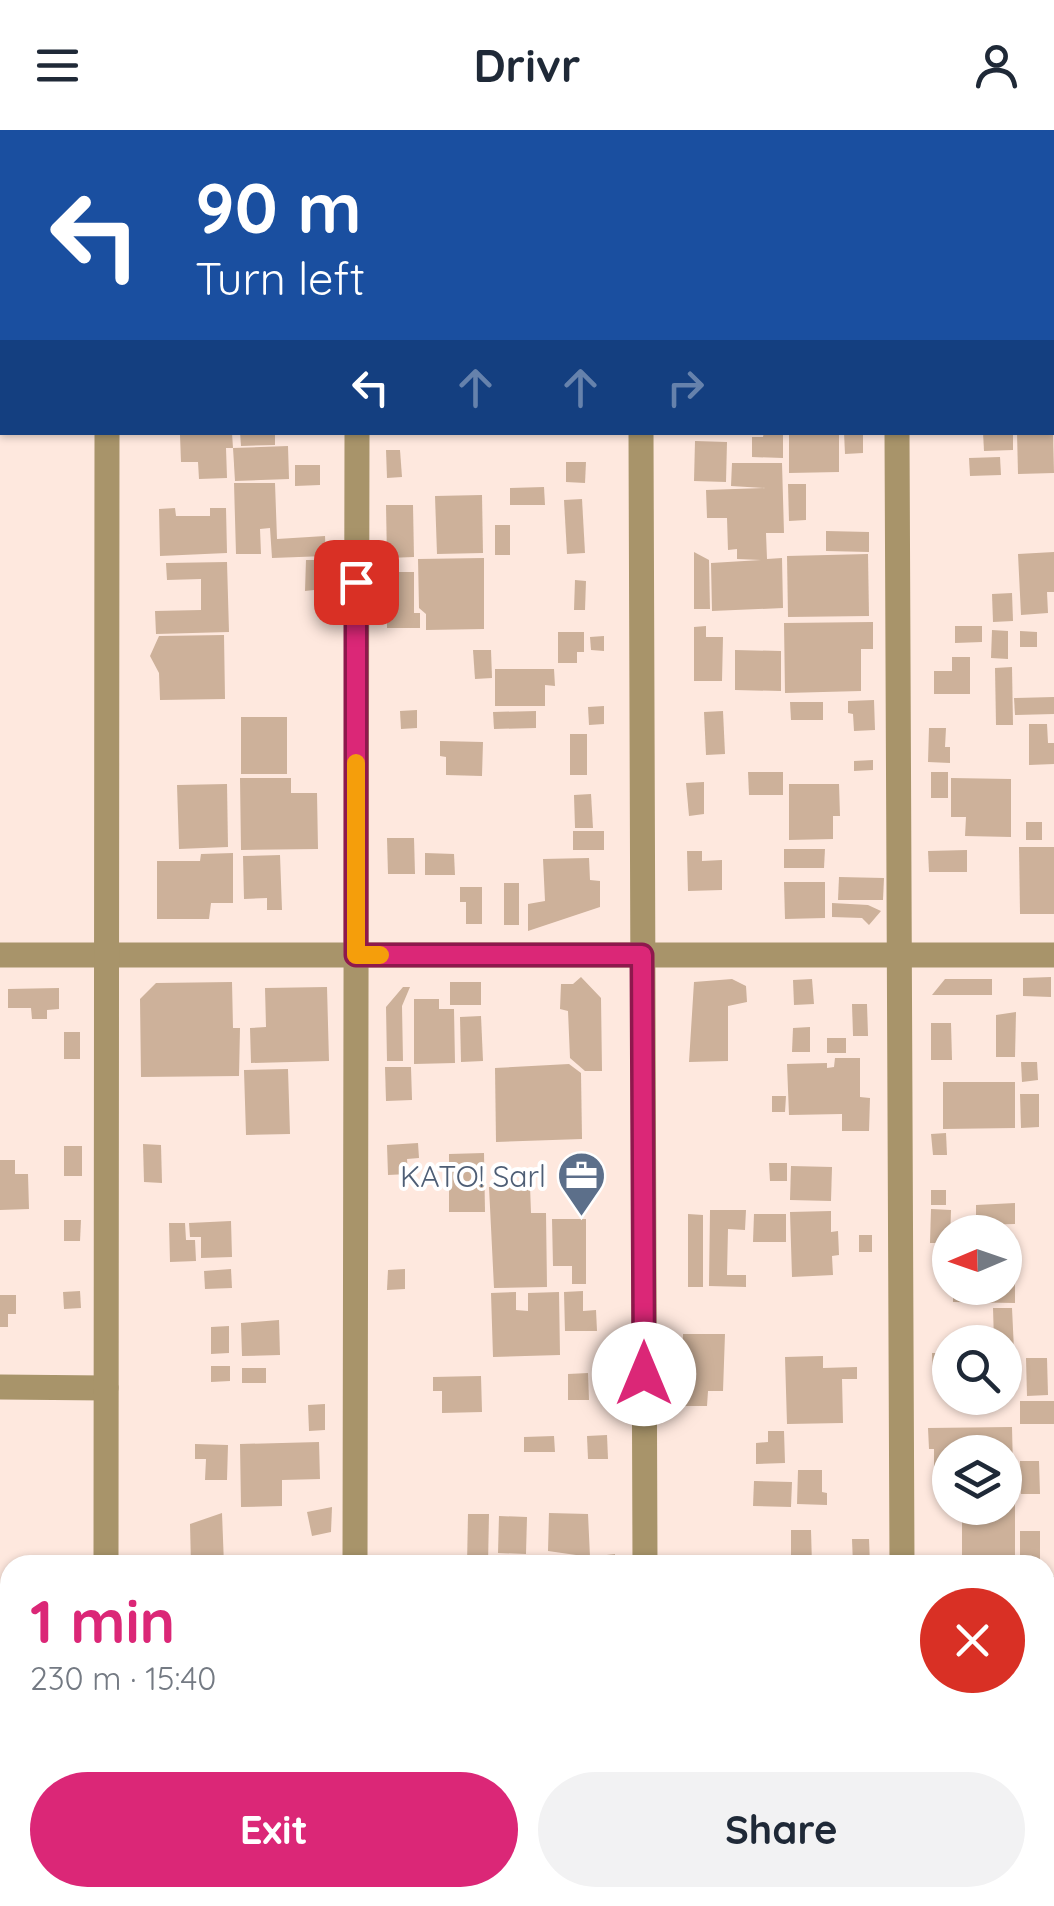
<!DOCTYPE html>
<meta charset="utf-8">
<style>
body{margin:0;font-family:Quicksand,sans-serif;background:#f2f2f3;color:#1f2937;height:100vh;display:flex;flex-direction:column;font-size:38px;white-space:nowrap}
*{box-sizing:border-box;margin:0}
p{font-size:32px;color:#747a83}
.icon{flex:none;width:55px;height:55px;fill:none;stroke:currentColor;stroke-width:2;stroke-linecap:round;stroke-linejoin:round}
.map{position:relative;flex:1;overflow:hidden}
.panel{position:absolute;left:0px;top:1425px;width:1055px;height:352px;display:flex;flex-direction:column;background:#fff;border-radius:30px 30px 0 0;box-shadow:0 2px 8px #0004}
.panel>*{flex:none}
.hud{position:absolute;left:0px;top:0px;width:1055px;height:305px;box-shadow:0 2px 8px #0004;background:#1a4fa0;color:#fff;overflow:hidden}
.needle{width:65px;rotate:268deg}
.fabs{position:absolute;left:932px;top:1085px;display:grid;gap:20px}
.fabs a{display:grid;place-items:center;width:90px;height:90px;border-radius:50%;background:#fff;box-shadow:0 2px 8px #0004;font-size:50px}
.pin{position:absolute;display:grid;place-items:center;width:85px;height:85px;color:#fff;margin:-42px;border-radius:20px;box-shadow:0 5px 15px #0006}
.me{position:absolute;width:110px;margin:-55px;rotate:0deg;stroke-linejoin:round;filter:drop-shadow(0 0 8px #0008)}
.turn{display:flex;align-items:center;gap:35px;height:210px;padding:0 30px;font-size:45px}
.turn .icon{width:130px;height:130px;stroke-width:2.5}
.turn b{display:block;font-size:70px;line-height:85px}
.lanes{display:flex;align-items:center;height:95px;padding:0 30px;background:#0003;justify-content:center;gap:50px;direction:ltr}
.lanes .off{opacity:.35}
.round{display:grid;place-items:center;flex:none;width:105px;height:105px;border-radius:52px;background:#f2f2f3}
.overview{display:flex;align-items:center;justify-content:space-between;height:170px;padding:0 30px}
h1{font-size:60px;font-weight:800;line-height:75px;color:#db2777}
.action{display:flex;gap:20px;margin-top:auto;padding:20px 30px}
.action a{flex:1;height:115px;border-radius:60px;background:#db2777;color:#fff;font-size:40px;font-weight:800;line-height:115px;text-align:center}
.action a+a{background:#f2f2f3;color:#1f2937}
header{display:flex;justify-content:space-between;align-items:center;height:130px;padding:0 30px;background:#fff;font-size:45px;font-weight:800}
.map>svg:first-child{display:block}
.building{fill:#cdb19a}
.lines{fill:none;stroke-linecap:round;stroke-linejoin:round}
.path{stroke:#ab9990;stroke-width:6;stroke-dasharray:5 8;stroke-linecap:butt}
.street{stroke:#a8946a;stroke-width:25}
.route-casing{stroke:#8e194d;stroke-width:25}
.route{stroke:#db2777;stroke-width:18}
.slow{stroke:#f59e0b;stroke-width:18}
.labels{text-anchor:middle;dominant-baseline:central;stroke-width:8;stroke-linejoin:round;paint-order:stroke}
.service-label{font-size:30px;fill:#4e5e75;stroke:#fff;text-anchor:end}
</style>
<header><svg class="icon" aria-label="menu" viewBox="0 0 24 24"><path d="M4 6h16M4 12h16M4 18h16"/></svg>Drivr<svg class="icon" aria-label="person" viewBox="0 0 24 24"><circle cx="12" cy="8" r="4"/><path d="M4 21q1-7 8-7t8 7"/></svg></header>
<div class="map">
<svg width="1054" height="1776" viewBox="0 0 1054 1776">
<rect width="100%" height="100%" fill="#fee8de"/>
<g class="building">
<path d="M240,302H275V315L241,316Z"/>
<path d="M764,302H783V328L752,327V307H763Z"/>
<path d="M789,302H839V342L789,343Z"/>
<path d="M844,302H863V323L845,324Z"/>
<path d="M983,302H1013V320L984,321Z"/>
<path d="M1017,302H1053L1054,343L1018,344Z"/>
<path d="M232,303L233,318H226L227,348L199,349L198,332H181L180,305Z"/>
<path d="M695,311L727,312L726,352L694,351Z"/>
<path d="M288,316L289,349L235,351L233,318Z"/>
<path d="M386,320H400L402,347L387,348Z"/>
<path d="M1000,327L1001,345L970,346L969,328Z"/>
<path d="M566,332H586L585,353L566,352Z"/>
<path d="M732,333H782L784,403H766L767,429L782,428L783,478L712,481L711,433L761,430L737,429V419L728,420L727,388H707L706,360L766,358L731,356Z"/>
<path d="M295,335H320V355L295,356Z"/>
<path d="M234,353H275L277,409L325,406L326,426L272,428L270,398L260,399L261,424H236Z"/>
<path d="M788,354H806V390L789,391Z"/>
<path d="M544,357L545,375H510V358Z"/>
<path d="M482,365L483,423L437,424L435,366Z"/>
<path d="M582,369L585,423L567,424L564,370Z"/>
<path d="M386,375H413L414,427L387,428Z"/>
<path d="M175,378L176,386H210V378H226L227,423L160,426L159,379Z"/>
<rect x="495" y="395" width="15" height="30"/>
<path d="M826,401L869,402V422L826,421Z"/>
<path d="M694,422L709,430L710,479H694Z"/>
<path d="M1054,422V462H1047L1048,483L1021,485L1018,424Z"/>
<path d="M868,424L869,486L788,487L787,426Z"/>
<path d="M484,428V499L426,500V484L419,478L418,429Z"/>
<path d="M306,430H323V459L305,461Z"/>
<path d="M227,432L229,502L156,504L155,481L201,480V449L167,450L166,433Z"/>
<path d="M387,442H414V483H420V498H387Z"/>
<path d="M575,450L586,451L585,480H574Z"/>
<path d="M1012,463L1013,491L993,492L992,464Z"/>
<path d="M873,492V519H861V561L785,563L784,493Z"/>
<path d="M706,496V507H723L722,551H694V497Z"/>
<path d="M955,496H982V512L955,513Z"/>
<path d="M992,500L1008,501V529L991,528Z"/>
<path d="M1020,501L1037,502V517H1020Z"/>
<path d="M558,502H584V522H577V533H558Z"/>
<path d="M224,505L225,569L160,570L159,543L150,526L159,506Z"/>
<path d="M604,506V521L591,520L590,507Z"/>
<path d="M473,520H491L492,548L475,549Z"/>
<path d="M735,520L781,521V561L735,560Z"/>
<path d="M952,527H970V564H934V541H952Z"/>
<path d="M1012,537L1013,595H996L995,538Z"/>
<path d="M495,539H554L555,556L545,555V576H495Z"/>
<path d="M1054,567V584L1015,585L1014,568Z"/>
<path d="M874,570L875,600L854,601L853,584L848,583V571Z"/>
<path d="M790,572H823V590H791Z"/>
<path d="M604,576V594L589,595L588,577Z"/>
<path d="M417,580V598L401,599L400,581Z"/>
<path d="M536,581V598L494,599L493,582Z"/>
<path d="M723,581L725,624L706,625L704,582Z"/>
<rect x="241" y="587" width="46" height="57"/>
<path d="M1029,594H1047L1048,613H1054V634L1029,635Z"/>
<path d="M929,598H946L945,617H950V633L928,632Z"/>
<rect x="570" y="604" width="17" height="41"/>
<path d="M440,611L483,612L482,646L446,645V627L440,626Z"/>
<path d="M873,630V640L854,641V631Z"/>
<path d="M748,642H783V665H749Z"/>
<rect x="931" y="642" width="17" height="26"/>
<path d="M240,648H291V663H317L318,719L241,720Z"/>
<path d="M951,648L1011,649V707L965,706L966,687H951Z"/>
<path d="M704,652V684L689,686L686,653Z"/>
<path d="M227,654L228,717L179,719L177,655Z"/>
<path d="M789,654H839L840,686H833V709L789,710Z"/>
<path d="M591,664L593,698H575L574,665Z"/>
<rect x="1026" y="692" width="16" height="18"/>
<rect x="573" y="701" width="31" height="19"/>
<path d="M387,708H414L415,744H388Z"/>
<path d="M1019,717H1054V784H1020Z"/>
<path d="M784,719H825L824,738H784Z"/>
<path d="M967,720V742H929L928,721Z"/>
<path d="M687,721H702V731L722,730V760L688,761Z"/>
<path d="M233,723V773H211L209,789H157V731H200L201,724Z"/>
<path d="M425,723L454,724L455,745H425Z"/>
<path d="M280,725L282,780H267V768L244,769L243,726Z"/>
<path d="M589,728L590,750L600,751V777L528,801V774L545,771L543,729Z"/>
<path d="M839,747L884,748L883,770H838Z"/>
<path d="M784,752H825V788L785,789Z"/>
<rect x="504" y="753" width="15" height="42"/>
<path d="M460,757H482V794H466V772H460Z"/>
<path d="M832,773L868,775L881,781L869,795L862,788L832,787Z"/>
<path d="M581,847L601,868L602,941H585L570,928L568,881L560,879L561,854H573Z"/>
<path d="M1051,847V867L1023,866V848Z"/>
<path d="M732,849L746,856L747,872L728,876V931L689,932L694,852Z"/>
<path d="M812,849L814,874L794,875L793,850Z"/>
<path d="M945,849H992V865H932Z"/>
<path d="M232,852L233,898H240L239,946L141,947L140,869L156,853Z"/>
<rect x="450" y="852" width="31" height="23"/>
<path d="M327,857L329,931L251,933L250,898L266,897L265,858Z"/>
<path d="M403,857H410L402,876L403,931H387L386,877Z"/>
<path d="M59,858V879L47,880V889H32L31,878H8V859Z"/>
<path d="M414,869H439V879H454L455,933L414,934Z"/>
<path d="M852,874H867L868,906H853Z"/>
<path d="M1016,882L1015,927H996V885Z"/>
<path d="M481,886L483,931L461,932L460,887Z"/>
<path d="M931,893H951L952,930H931Z"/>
<path d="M810,897V922H792L793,898Z"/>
<rect x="64" y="902" width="16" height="27"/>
<rect x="827" y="908" width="19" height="15"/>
<path d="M835,928H860V967L870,968L869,1001H842V984L789,985L787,934L827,933V938L834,937Z"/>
<path d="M1021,932H1037L1038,950L1022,952Z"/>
<path d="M569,934L581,943L582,1009L496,1012L495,938Z"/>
<path d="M385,937H411L412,970L386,971Z"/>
<path d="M288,939L290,1004L246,1005L244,940Z"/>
<path d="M943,952H1015V998L943,999Z"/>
<path d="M1020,964H1039V997L1021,998Z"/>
<path d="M772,966H786L785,982H772Z"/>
<path d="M946,1003L947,1025H933L931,1004Z"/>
<path d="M418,1013L419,1028L407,1029L408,1044L388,1045L387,1015Z"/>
<path d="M143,1014L161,1015L162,1053L144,1052Z"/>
<rect x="64" y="1016" width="18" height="30"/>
<path d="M484,1023L485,1082H449V1024Z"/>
<path d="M0,1030H15V1044H28L29,1079L0,1080Z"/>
<path d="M769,1033H787V1051H770Z"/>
<path d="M791,1036L832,1037L831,1071L790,1070Z"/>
<path d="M530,1056L531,1083H546L547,1157L494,1158L489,1057Z"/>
<rect x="931" y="1060" width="15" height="15"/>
<path d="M1015,1073V1094L976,1095V1075Z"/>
<path d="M931,1079L951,1080L950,1113H930Z"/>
<path d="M710,1080H746L745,1100L728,1099L727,1145H746V1157L709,1156Z"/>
<path d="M831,1081V1102L838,1101L839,1125L832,1126L833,1145L792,1147L790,1082Z"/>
<path d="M688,1084L703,1085V1157H688Z"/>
<path d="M754,1084H786V1112H753Z"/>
<path d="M552,1089H586V1154H572V1136H553Z"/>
<path d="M64,1090H81L80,1111H64Z"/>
<path d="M231,1091L232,1127L201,1128V1107H190L189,1093Z"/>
<path d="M169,1093H185L186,1110H195L196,1131L170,1132Z"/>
<rect x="859" y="1105" width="13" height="17"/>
<path d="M231,1139L232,1158L205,1159L204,1141Z"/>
<path d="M405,1139V1159L387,1160L388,1140Z"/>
<path d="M1005,1153H1015V1173L953,1172V1158H1005Z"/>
<path d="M80,1161L81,1178L64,1179L63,1162Z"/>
<path d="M583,1161V1181L596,1180L597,1201H565L564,1162Z"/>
<path d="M516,1162V1180L528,1181V1163L559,1162L560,1225L493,1227L491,1163Z"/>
<path d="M0,1165H16V1184H8V1197H0Z"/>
<path d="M993,1178H1012L1014,1220H1005V1212H994Z"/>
<path d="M279,1190L280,1225L242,1226L241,1193Z"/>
<path d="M229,1196V1223L211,1224V1197Z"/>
<path d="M683,1204H725L723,1261H708L707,1276H682Z"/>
<path d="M1005,1222H1017V1253L1005,1254Z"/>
<path d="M932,1223H950V1249H933Z"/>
<path d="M823,1226V1238L857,1237V1249H842L843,1293L787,1294L785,1227Z"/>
<path d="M1026,1228H1047L1048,1265L1027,1266Z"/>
<path d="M211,1236H230V1251L211,1252Z"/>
<rect x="242" y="1238" width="24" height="15"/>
<path d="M588,1243L589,1270H568V1244Z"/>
<path d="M481,1246L482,1282L442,1283V1261H433V1247Z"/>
<rect x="1020" y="1271" width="34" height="23"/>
<path d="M325,1274V1300L309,1301L308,1275Z"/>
<path d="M1012,1297L1013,1339H1005V1322H950V1339H934V1319H929L928,1298Z"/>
<path d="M768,1301H784L785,1333L756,1334V1313L768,1312Z"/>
<path d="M607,1305L608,1329H588L587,1306Z"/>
<path d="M554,1306L555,1322H524V1307Z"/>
<path d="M319,1312L320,1349L282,1350V1376L241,1377L240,1314Z"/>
<path d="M195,1314L228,1315L227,1350H205L206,1329H195Z"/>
<path d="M1020,1331H1039L1040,1364H1021Z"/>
<path d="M798,1340H822V1362L827,1363V1375L797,1374Z"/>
<path d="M754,1351L792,1352L791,1377L753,1376Z"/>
<path d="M1014,1351V1370H1005V1352Z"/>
<path d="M1005,1373H1015V1435H968V1425H962V1392H968V1378H1005Z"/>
<path d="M332,1377L331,1402L312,1406L307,1382Z"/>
<path d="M222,1383L224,1435H191L190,1394Z"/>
<path d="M549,1383L588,1384L590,1427L615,1424V1435H591L590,1427L548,1421Z"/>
<path d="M468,1384H489L488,1435H467Z"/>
<path d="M499,1386L527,1387L526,1424L498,1423Z"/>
<path d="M791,1400H811L812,1435H791Z"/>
<rect x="1020" y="1401" width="20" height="34"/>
<path d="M852,1409H869L870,1435H853Z"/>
<rect x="1045" y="1446" width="9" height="51"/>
<rect x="1045" y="1503" width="9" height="22"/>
<rect x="0" y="1613" width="10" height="49"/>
<rect x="1045" y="1671" width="9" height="58"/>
<path d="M0,1688H8L10,1728H0Z"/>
<rect x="240" y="1768" width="55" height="8"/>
<path d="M391,1768H417V1776H392Z"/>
<rect x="438" y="1768" width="46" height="8"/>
<rect x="801" y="1768" width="39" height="8"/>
</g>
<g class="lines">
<g class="path">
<path d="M35,0L36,2"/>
<path d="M0,90L2,93"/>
<path d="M0,159H2"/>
</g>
<g class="street">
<path d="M640,0V2"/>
<path d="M108,2V0"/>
<path d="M1052,171H1054"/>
<path d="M641,302L645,1435"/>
<path d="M897,302L902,1435"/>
<path d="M0,825H1054"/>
<path d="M0,1257L106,1258"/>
<path d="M106,1435L107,302"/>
<path d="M355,1435L357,302"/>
<path d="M1045,1555H1054"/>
<path d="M0,1561H10"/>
<path d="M646,1768V1776"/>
<path d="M903,1768V1776"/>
<path d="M105,1776V1768"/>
<path d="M355,1776V1768"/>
</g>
</g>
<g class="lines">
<defs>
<path id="route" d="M356,452V825H642L644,1244"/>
</defs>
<use href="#route" class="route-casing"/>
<use href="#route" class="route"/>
<path class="slow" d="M356,633V825H380"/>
</g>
<defs>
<symbol id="office-pin" viewBox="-11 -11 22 30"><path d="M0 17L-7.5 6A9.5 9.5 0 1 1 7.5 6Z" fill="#5c6f8a" stroke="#fff"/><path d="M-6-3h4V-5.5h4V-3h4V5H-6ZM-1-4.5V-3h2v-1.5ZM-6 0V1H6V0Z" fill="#fff"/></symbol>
</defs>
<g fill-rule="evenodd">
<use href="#office-pin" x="554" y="1018" width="55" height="75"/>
</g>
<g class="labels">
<g class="service-label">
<text x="546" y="1046">KATO! Sarl</text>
</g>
</g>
</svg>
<div class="fabs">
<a><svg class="needle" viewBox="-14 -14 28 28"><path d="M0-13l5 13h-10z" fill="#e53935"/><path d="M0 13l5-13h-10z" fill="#747a83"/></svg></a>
<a><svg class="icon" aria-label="search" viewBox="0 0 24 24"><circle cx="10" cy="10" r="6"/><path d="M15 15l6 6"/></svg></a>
<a><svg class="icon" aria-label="layers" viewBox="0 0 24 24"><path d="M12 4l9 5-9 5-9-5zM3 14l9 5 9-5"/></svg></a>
</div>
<div class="pin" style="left:356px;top:452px;background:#d93025"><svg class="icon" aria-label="arrive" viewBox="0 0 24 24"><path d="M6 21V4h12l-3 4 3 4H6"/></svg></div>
<svg class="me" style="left:644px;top:1244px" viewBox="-20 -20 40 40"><circle r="19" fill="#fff"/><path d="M0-13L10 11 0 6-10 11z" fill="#db2777"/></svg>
<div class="hud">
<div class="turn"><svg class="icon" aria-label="left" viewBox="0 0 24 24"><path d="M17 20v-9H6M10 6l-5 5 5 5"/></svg><div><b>90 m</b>Turn left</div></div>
<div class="lanes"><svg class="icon" aria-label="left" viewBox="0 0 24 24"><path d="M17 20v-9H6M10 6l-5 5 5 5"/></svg><svg class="icon off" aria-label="ahead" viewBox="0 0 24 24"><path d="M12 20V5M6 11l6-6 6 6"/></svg><svg class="icon off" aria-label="ahead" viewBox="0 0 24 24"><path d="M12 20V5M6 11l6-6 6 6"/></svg><svg class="icon off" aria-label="right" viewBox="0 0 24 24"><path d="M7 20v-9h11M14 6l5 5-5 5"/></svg></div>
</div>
<section class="panel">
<div class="overview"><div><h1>1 min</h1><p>230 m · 15:40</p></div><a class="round" style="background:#d93025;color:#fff"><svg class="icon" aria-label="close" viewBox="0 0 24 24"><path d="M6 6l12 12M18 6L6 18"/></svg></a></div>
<div class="action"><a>Exit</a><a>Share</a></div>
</section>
</div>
